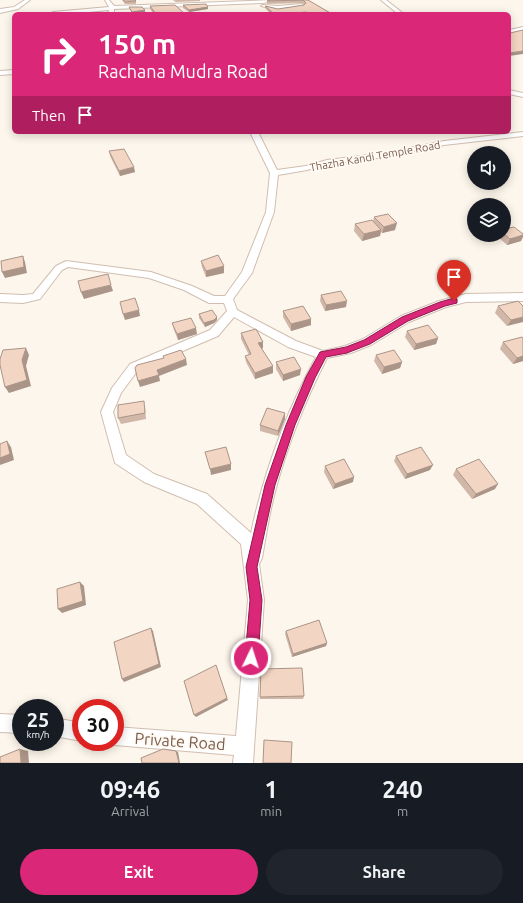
<!DOCTYPE html>
<style>
body{margin:0;font-family:Ubuntu,sans-serif;background:#20242c;color:#f1f3f6;height:100vh;display:flex;flex-direction:column;font-size:15px;white-space:nowrap}
*{box-sizing:border-box;margin:0}
p{font-size:13px;color:#9ea1a6}
.icon{flex:none;width:22px;height:22px;fill:none;stroke:currentColor;stroke-width:2;stroke-linecap:round;stroke-linejoin:round}
.map{position:relative;height:763px;overflow:hidden}
.side{display:flex;flex-direction:column;background:#171b24;flex:1}
.side>*{flex:none}
.guide{position:absolute;left:12px;top:12px;width:499px;height:122px;border-radius:6px;box-shadow:0 2px 10px #0003;background:#db2777;color:#fff;overflow:hidden}
.buttons{position:absolute;left:467px;top:146px;display:grid;gap:8px}
.buttons a{display:grid;place-items:center;width:44px;height:44px;border-radius:50%;background:#171b24;box-shadow:0 2px 10px #0003;font-size:20px}
.speed{position:absolute;left:12px;top:699px;display:flex;gap:8px;font-size:20px;font-weight:700;text-align:center}
.speed>*{display:grid;place-content:center;width:52px;height:52px;border-radius:50%;background:#171b24;box-shadow:0 2px 10px #0003;line-height:1}
.speed small{font-size:10px;font-weight:400}
.speed .limit{border:6px solid #d22;background:#fff;color:#111}
.pin{position:absolute;display:grid;place-items:center;width:34px;height:34px;color:#fff;margin:-41px -17px;border-radius:50% 50% 50% 0;rotate:-45deg;box-shadow:0 0 4px #0007}
.pin .icon{rotate:45deg}
.me{position:absolute;width:44px;margin:-22px;rotate:4deg;stroke-linejoin:round;filter:drop-shadow(0 0 3px #0008)}
.turn{display:flex;align-items:center;gap:14px;height:84px;padding:0 20px;font-size:18px}
.turn .icon{width:52px;height:52px;stroke-width:2.5}
.turn b{display:block;font-size:28px;line-height:34px}
.then{display:flex;align-items:center;height:38px;padding:0 20px;background:#0003;gap:8px;font-size:15px}
.eta{display:flex;justify-content:space-evenly;align-items:center;height:68px;text-align:center}
.eta b{font-size:24px;font-weight:700;line-height:28px}
.primary-button{display:flex;gap:8px;margin-top:auto;padding:8px 20px}
.primary-button a{flex:1;height:46px;border-radius:24px;background:#db2777;color:#fff;font-size:16px;font-weight:700;line-height:46px;text-align:center}
.primary-button a+a{background:#20242c;color:#f1f3f6}
.map>svg:first-child{display:block}
.lines{fill:none;stroke-linecap:round;stroke-linejoin:round}
.street-casing{stroke:#d1beb0;stroke-width:2}
.street{fill:#fff;fill-rule:evenodd}
.wall{fill:#d1b7a8}
.shaded-wall{fill:#aa9588}
.building{fill:#f3d5c3;stroke:#aa9588}
.route{fill:#db2777;stroke:#8e194d}
.labels{text-anchor:middle;dominant-baseline:central;stroke-width:3.5;stroke-linejoin:round;paint-order:stroke}
.far-street-label{font-size:11px;fill:#7a5c4d;stroke:#fffaf3}
.near-street-label{font-size:16px;fill:#7a5c4d;stroke:#fffaf3}
</style>
<div class="map">
<svg width="523" height="763" viewBox="0 0 523 763">
<rect width="100%" height="100%" fill="#fdf6ec"/>
<g class="lines">
<defs>
<g id="street">
<path d="M25,0H30L18,9L0,13V9L14,7Z"/>
<path d="M105,0H109L114,6L277,0L263,3L114,9V14H108L109,10L68,14H50L53,12L109,7Z"/>
<path d="M381,0H386L404,14H398Z"/>
<path d="M302,4L304,6L278,10L261,6L263,5L278,6Z"/>
<path d="M523,27V31L509,34V30Z"/>
<path d="M14,70V74L0,75V71Z"/>
<path d="M509,90L523,93V97L509,94Z"/>
<path d="M250,132H258L277,170L306,166L327,160L386,153L444,141L523,132V136L444,145L386,157L328,164L307,170L278,175L274,212L252,273L233,299L237,310L296,341L323,351L345,346L363,339L401,316L439,301L466,294L523,293V301L466,302L446,307L409,322L371,345L351,353L327,358C305,401 287,446 275,492C269,514 266,536 262,558L259,564L264,600L253,763H233L234,755L115,745L108,742H115V727L236,736L248,600L241,544L197,504L144,482L115,463L101,412L112,388L130,364L210,330L227,311L224,303H209L184,290L149,278L68,267L62,270L40,299L23,303L0,302V294L23,295L33,294L56,266L66,261L151,272L192,286L214,296H225L242,272L266,212L270,173ZM234,317L288,347L316,357C286,412 264,472 251,533L207,494L154,474L126,455L113,412L121,393L138,370L218,336Z"/>
<path d="M0,714L21,715V733L0,732Z"/>
<path d="M55,718L81,723V741L55,736Z"/>
</g>
</defs>
<use href="#street" class="street-casing"/>
<use href="#street" class="street"/>
</g>
<g class="wall">
<path d="M122,0H135L136,1V4H125Z"/>
<path d="M173,0H200V1L176,2Z"/>
<path d="M308,0L332,14H271L265,8V6L278,9L304,5L303,3L267,4V1Z"/>
<path d="M183,5L208,7V9L189,12L183,8Z"/>
<path d="M150,6L185,14H154L150,9Z"/>
<path d="M109,151L135,172L120,176L110,156Z"/>
<path d="M374,217L395,230L382,233L381,232L380,236L362,241L354,231L355,224L373,221Z"/>
<path d="M504,229L521,241L507,245L498,237V235H504Z"/>
<path d="M201,261L224,273L206,277L202,267Z"/>
<path d="M321,295L346,307L325,311L320,301Z"/>
<path d="M498,306H523L507,326L495,313Z"/>
<path d="M283,311L311,325L291,331L283,317Z"/>
<path d="M199,314L217,317V320L214,323L205,327L199,318Z"/>
<path d="M172,323L197,334L178,340L174,330Z"/>
<path d="M407,331L438,338L436,344L414,350L405,337Z"/>
<path d="M241,333L263,342V348L262,349L273,373L255,379L246,362L245,356L249,355L241,339Z"/>
<path d="M523,338V361L513,364L500,349L503,342Z"/>
<path d="M376,355L402,362L400,368L382,374L374,361Z"/>
<path d="M276,362L300,375L283,381L276,369Z"/>
<path d="M145,407L146,419L121,424L118,418Z"/>
<path d="M285,413V419L278,436L260,431V425Z"/>
<path d="M396,456L430,470L405,479L394,461Z"/>
<path d="M325,466L353,482L333,489L324,472Z"/>
<path d="M456,469L495,489L472,499L453,475Z"/>
<path d="M286,631L327,643L326,646L292,657L285,634Z"/>
<path d="M261,669L304,696L303,699H260Z"/>
</g>
<g class="shaded-wall">
<path d="M208,7V9L189,12V10Z"/>
<path d="M145,10V13L132,14V12Z"/>
<path d="M306,12V14H288Z"/>
<path d="M523,51V54L509,56V53Z"/>
<path d="M134,167L135,172L120,176L119,171Z"/>
<path d="M397,223L395,230L382,233L384,227Z"/>
<path d="M381,230L380,236L362,241L364,234Z"/>
<path d="M523,235V237L521,241L507,245L510,239Z"/>
<path d="M23,256L25,262L27,273L5,278L2,272Z"/>
<path d="M224,266V273L206,277V271Z"/>
<path d="M111,285L113,291L84,299L81,292Z"/>
<path d="M347,301L346,307L325,311L326,305Z"/>
<path d="M139,310L140,316L125,320L123,314Z"/>
<path d="M217,317V320L214,323L205,327L204,323Z"/>
<path d="M523,317V322L507,326L511,320Z"/>
<path d="M311,319V325L291,331V324Z"/>
<path d="M196,328L197,334L178,340L177,334Z"/>
<path d="M438,338L436,344L414,350L416,344Z"/>
<path d="M263,342V348L258,349V343Z"/>
<path d="M26,348L29,355L26,366L31,386L9,393L5,387L22,360Z"/>
<path d="M523,356V361L513,364L517,358Z"/>
<path d="M186,359L187,365L159,376L160,381L140,387L138,381L157,370Z"/>
<path d="M402,362L400,368L382,374L384,367Z"/>
<path d="M273,366V373L255,379V373Z"/>
<path d="M301,369L300,375L283,381V375Z"/>
<path d="M285,413V419L278,436V431Z"/>
<path d="M7,441L11,447L14,460L0,465V458Z"/>
<path d="M231,464V470L211,475L210,469Z"/>
<path d="M433,465L430,470L405,479L407,474Z"/>
<path d="M354,477L353,482L333,489L335,484Z"/>
<path d="M498,484L495,489L472,499L476,494Z"/>
<path d="M80,582L84,586L86,605L62,613L58,609Z"/>
<path d="M151,628L153,631L161,667L124,682L122,679Z"/>
<path d="M327,643L326,646L292,657L293,654Z"/>
<path d="M227,698L228,700L196,717L194,715Z"/>
<path d="M20,749L28,751L29,763H21Z"/>
<path d="M176,751L178,752L180,763H179Z"/>
</g>
<g class="building">
<path d="M123,0H135L136,1L125,2Z"/>
<path d="M271,0H308L332,14H308L306,12L288,14H274L265,6L278,9L304,5L306,3L303,0L267,1Z"/>
<path d="M206,4L208,7L189,10L183,5Z"/>
<path d="M175,5L185,14H156L150,6Z"/>
<path d="M129,7H142L145,10L132,12Z"/>
<path d="M523,30V51L509,53V32L510,33Z"/>
<path d="M124,149L134,167L119,171L109,151Z"/>
<path d="M388,214L397,223L384,227L374,217Z"/>
<path d="M372,220L381,230L364,234L355,224Z"/>
<path d="M514,227L523,234V235L510,239L504,234V229Z"/>
<path d="M218,255L224,266L206,271L201,261Z"/>
<path d="M23,256L24,267L2,272L1,261Z"/>
<path d="M108,274L111,285L81,292L78,281Z"/>
<path d="M341,291L347,301L326,305L321,295Z"/>
<path d="M135,298L139,310L123,314L120,302Z"/>
<path d="M518,301L523,306V317L511,320L498,306Z"/>
<path d="M303,306L311,319L291,324L283,311Z"/>
<path d="M212,310L217,317L214,320L204,323L199,314Z"/>
<path d="M191,318L196,328L177,334L172,323Z"/>
<path d="M428,325L438,338L416,344L407,331Z"/>
<path d="M256,329L263,342L258,343L273,366L255,373L245,356L251,354L241,333Z"/>
<path d="M522,337L523,338V356L517,358L503,342Z"/>
<path d="M26,348L22,360L27,380L5,387L0,365V359L3,350Z"/>
<path d="M181,350L186,359L157,370L159,375L138,381L135,368L137,365L164,358L163,356Z"/>
<path d="M394,350L402,362L384,367L376,355Z"/>
<path d="M294,357L301,369L283,375L276,362Z"/>
<path d="M144,401L145,413L118,418V405Z"/>
<path d="M267,408L285,413L278,431L260,425Z"/>
<path d="M7,441L10,454L0,458V444Z"/>
<path d="M226,447L231,464L210,469L205,452Z"/>
<path d="M421,447L433,465L407,474L396,456Z"/>
<path d="M344,459L354,477L335,484L325,466Z"/>
<path d="M479,459L498,484L476,494L456,469Z"/>
<path d="M80,582L83,601L58,609L57,589Z"/>
<path d="M319,620L327,643L293,654L286,631Z"/>
<path d="M151,628L159,664L122,679L114,642Z"/>
<path d="M216,665L227,698L194,715L184,681Z"/>
<path d="M302,668L304,696L260,697L261,669Z"/>
<path d="M264,740L292,742L291,763H263Z"/>
<path d="M20,749L21,763H0V757Z"/>
<path d="M163,749L176,751L179,763H142L141,758Z"/>
</g>
<path class="route" d="M454,298L457,299V303L445,306L408,321L370,344L347,353L326,357L315,378L295,425L275,485L257,567L262,600L258,658L256,663L251,665L246,663L245,658L250,600L246,567L265,485L286,425L306,377L320,352L346,347L364,340L402,317L440,302Z"/>
<g class="labels">
<g class="far-street-label">
<text transform="translate(375 156) rotate(-10)">Thazha Kandi Temple Road</text>
</g>
<g class="near-street-label">
<text transform="translate(180 741) rotate(4)">Private Road</text>
</g>
</g>
</svg>
<div class="buttons">
<a><svg class="icon" aria-label="sound" viewBox="0 0 24 24"><path d="M4 9h4l5-4v14l-5-4H4zM17 9q2 3 0 6"/></svg></a>
<a><svg class="icon" aria-label="layers" viewBox="0 0 24 24"><path d="M12 4l9 5-9 5-9-5zM3 14l9 5 9-5"/></svg></a>
</div>
<div class="speed"><div>25<small>km/h</small></div><div class="limit">30</div></div>
<div class="pin" style="left:454px;top:301px;background:#d93025"><svg class="icon" aria-label="arrive" viewBox="0 0 24 24"><path d="M6 21V4h12l-3 4 3 4H6"/></svg></div>
<svg class="me" style="left:251px;top:658px" viewBox="-20 -20 40 40"><circle r="17" fill="#db2777" stroke="#fff" stroke-width="3"/><path d="M0-11L8 9 0 5-8 9z" fill="#fff"/></svg>
<div class="guide">
<div class="turn"><svg class="icon" aria-label="right" viewBox="0 0 24 24"><path d="M7 20v-9h11M14 6l5 5-5 5"/></svg><div><b>150 m</b>Rachana Mudra Road</div></div>
<div class="then">Then<svg class="icon" aria-label="arrive" viewBox="0 0 24 24"><path d="M6 21V4h12l-3 4 3 4H6"/></svg></div>
</div>
</div>
<section class="side">
<div class="eta">
<div><b>09:46</b><p>Arrival</p></div>
<div><b>1</b><p>min</p></div>
<div><b>240</b><p>m</p></div>
</div>
<div class="primary-button"><a>Exit</a><a>Share</a></div>
</section>
